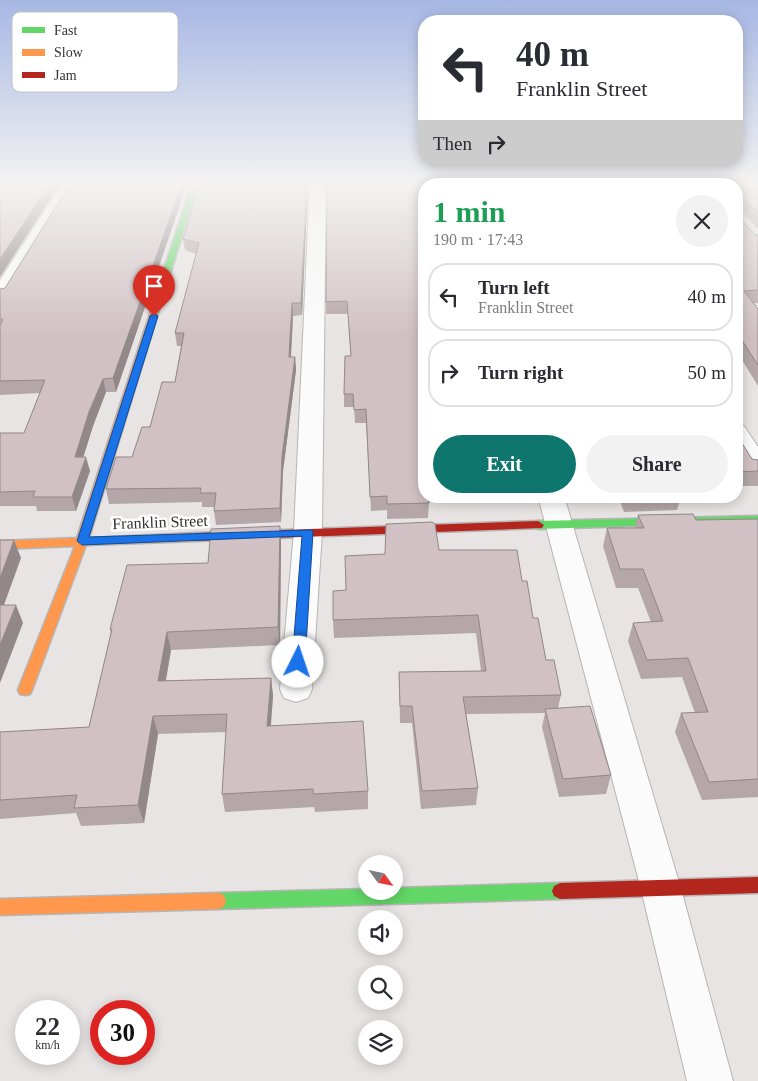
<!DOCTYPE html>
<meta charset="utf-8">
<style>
body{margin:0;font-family:"Times New Roman",serif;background:#f2f2f3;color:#2b2b33;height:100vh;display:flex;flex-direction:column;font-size:19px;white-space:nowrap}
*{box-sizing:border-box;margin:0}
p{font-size:16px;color:#7c7c81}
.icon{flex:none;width:28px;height:28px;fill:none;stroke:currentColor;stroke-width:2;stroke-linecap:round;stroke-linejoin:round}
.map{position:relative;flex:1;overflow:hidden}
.details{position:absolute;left:418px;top:178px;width:325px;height:325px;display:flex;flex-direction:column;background:#fff;border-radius:20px;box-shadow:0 2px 12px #0003}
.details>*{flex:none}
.hud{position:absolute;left:418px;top:15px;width:325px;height:152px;border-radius:20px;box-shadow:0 2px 12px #0003;background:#fff;color:#2b2b33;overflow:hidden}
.needle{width:32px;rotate:123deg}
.tools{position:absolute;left:358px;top:855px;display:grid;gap:10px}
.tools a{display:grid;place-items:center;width:45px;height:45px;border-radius:50%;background:#fff;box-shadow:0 2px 12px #0003;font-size:25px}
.speed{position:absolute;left:15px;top:1000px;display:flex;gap:10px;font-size:25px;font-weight:700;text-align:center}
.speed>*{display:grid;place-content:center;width:65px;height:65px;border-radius:50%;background:#fff;box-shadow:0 2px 12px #0003;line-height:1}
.speed small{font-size:12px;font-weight:400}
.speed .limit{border:8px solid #d22;background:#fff;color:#111}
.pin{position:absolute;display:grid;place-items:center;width:42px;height:42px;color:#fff;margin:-51px -21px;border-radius:50% 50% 50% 0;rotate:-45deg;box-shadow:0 0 5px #0007}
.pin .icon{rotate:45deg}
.me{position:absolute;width:55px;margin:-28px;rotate:4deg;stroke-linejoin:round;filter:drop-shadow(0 0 4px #0008)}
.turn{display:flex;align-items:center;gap:18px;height:105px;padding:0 15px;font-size:22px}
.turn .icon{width:65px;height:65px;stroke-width:2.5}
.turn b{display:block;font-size:35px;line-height:42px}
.then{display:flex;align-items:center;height:48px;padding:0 15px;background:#0003;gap:10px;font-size:19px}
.round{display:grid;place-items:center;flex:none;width:52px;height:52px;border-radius:26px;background:#f2f2f3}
.headline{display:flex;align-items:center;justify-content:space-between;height:85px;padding:0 15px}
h1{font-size:30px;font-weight:600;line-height:38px;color:#1e9e55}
.action{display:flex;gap:10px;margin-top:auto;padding:10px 15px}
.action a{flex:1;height:58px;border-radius:30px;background:#0f766e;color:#fff;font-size:20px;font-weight:600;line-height:58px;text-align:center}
.action a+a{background:#f2f2f3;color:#2b2b33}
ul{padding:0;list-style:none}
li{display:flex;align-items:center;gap:15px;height:68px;margin:0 10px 8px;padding:0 5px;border:2px solid #e1e1e2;border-radius:20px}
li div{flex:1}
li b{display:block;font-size:19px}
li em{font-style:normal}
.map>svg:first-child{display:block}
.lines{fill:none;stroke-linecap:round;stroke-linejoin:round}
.street-casing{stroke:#b7b5b4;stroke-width:2}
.fast-casing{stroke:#b7b5b4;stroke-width:3}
.slow-casing{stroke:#b7b5b4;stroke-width:3}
.jam-casing{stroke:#b7b5b4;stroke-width:3}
.street{fill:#fbfbfb;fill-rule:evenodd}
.fast{fill:#63d668;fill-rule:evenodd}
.slow{fill:#ff974d;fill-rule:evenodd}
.jam{fill:#b3261e;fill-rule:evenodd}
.wall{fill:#b4a6a9}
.shaded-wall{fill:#928789}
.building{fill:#d1c1c4;stroke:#928789}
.route{fill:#1a73e8;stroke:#114b97}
.labels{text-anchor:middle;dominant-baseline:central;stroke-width:5;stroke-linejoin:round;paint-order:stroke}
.street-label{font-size:16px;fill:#353332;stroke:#fff}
.key{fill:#fff;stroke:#c2c2c2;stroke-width:1}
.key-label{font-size:14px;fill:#353332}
</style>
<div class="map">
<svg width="758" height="1081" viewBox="0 0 758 1081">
<rect width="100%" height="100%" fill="#e7e4e3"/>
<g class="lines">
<defs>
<g id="street">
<path d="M62,184H77L9,295L7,299L0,301V280Z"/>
<path d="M310,184H326L322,532L312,689L308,698L296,702L284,698L280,689L294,532Z"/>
<path d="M736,424L744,426L758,447V474L749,472L736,451Z"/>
<path d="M538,496H564L681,889L733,1081H687L641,889Z"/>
</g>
<g id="fast">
<path d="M192,184H198L162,300L155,302L154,300Z"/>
<path d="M758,516V522L538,529L532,525L538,521Z"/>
<path d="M560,883L566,886L568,891L566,896L560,899L218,909L212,907L210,901L212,895L218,893L366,889V891H394V888Z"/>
</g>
<g id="slow">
<path d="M155,298L162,300L89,538L196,533L202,537L196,541L86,545L32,690L30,694L25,695L20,694L18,690L75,546L0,549V541L77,538Z"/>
<path d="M218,893L224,895L226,901L224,907L218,909L0,915V899Z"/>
</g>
<g id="jam">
<path d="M538,521L544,525L542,528L196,541L190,537L196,533Z"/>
<path d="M758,877V893L560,899L554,896L552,891L554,886L560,883Z"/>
</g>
</defs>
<use href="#street" class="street-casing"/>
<use href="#fast" class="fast-casing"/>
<use href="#slow" class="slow-casing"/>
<use href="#jam" class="jam-casing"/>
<use href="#street" class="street"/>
<use href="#fast" class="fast"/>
<use href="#slow" class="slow"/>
<use href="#jam" class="jam"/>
</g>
<g class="wall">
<path d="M70,184H187L116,392H106L93,426L83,457L90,471L76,511H37L36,506H0V433H24L40,393L0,395V289L5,288Z"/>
<path d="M200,184H308L302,315L293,316L291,357H295L296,370L283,471L281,522L216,525L214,511V507H202V502L109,504L106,489L132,457L175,382L181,346H177L175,333L196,254L185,250L183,239Z"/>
<path d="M327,184L424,496L429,503L428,518L387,519V510L371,511L366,423H355L354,407H344V394L351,356L348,314H326Z"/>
<path d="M736,188H758V229L743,212L738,210V216L755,235H758V303H754L758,309V386L736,350Z"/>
<path d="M736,440L752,459L758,460V486H736Z"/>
<path d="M618,496H681L677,510L624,512Z"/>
<path d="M638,515L696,520L758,519V797L702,800L675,732L681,713H695L682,677L641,679L628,641L633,623L651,622L638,588H616L603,546L607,528H635Z"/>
<path d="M280,526L281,544L280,645L171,650L166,681L271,678L273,696L271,726L368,791V809L315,812L314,807L225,812L222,794L226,732L158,734L144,823L81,826L76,813L0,819V732L89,727L111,635L110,629L208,563Z"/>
<path d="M439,550L522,581L546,660L561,695L558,708L611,775L606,794L559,797L542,727L545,713L466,714L478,788L476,805L421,809L412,723H400L399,672L481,671L476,633L334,638L333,620L346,590L385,554Z"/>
</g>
<g class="shaded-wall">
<path d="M50,184H60L0,277V259Z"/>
<path d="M182,184H187L116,392L113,378Z"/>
<path d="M307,184H308L302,315L301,303Z"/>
<path d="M292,303L293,316L290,370L289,357Z"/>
<path d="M295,357L296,370L283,471L281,522L280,508L282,457Z"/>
<path d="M103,379L106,392L93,426L79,471L75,457L89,412Z"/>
<path d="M86,457L90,471L76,511L72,497Z"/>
<path d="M280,526L281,544L280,645L278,627Z"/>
<path d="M14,540L21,558L0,616V578Z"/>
<path d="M16,605L23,623L0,683V645Z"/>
<path d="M167,632L171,650L162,700L158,681Z"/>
<path d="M271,678L273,696L269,744L267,726Z"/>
<path d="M153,716L158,734L144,823L138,805Z"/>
</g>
<g class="building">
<path d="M0,184H50L0,259Z"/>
<path d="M70,184H182L113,378L103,379L89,412L75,457H86L72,497H33L35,491L0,492V433H24L45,380L0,381V325L3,320L0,318V289L5,288Z"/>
<path d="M200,184H307L301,303H292L289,357H295L282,457L280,508L214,511L216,493H200L201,488L106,489L116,457H132L142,427H150L162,382H175L184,333H175L199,243L183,239Z"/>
<path d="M327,184H424V496H428L429,503L387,504V496L370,497L366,409L354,410L353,394H344L345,356H351L347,301L326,302Z"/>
<path d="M736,188H758V214L746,200L738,198V216L755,235H758V290L744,291L758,309V365L736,331Z"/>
<path d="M736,440H740L752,459L758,460V471L736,472Z"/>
<path d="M627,496H664L628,497Z"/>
<path d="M693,514L696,520L758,519V779L709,782L681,713L708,712L688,658L647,660L633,623L663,621L643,569H620L607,528H644L638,515Z"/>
<path d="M432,522L435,524L439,550H517L522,581H527L533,618H538L546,660H554L561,695L463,697L478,788L422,791L412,706H400L399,672L486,671L478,615L333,620V591L346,590L345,556L385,554L386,524Z"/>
<path d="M280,526L278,627L167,632L158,681L271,678L267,726L363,721L368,791L313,794V789L222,794L227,714L153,716L138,805L74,808L77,795L0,800V732L89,727L112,629H110L127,565L208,563L211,529Z"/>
<path d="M0,540H14L0,578Z"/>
<path d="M0,605H16L0,645Z"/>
<path d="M590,706L611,775L563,779L545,709Z"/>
</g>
<linearGradient id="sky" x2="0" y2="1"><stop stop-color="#a6b7e4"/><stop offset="0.55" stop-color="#f4f3f2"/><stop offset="1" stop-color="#f4f3f2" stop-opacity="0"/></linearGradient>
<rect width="758" height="335" fill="url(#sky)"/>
<path class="route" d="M154,313L158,316L89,537L312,530L313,532L305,662L303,666H293L292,662L302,536L82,545L77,541L150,316Z"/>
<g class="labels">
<g class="street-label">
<text transform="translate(160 522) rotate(-2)">Franklin Street</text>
</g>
</g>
<rect x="12" y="12" width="166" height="80" rx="8" class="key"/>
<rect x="22" y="27" width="23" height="6" fill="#63d668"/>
<rect x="22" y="49" width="23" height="7" fill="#ff974d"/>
<rect x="22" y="72" width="23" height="6" fill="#b3261e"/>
<g class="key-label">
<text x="54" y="35">Fast</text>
<text x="54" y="57">Slow</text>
<text x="54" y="80">Jam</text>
</g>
</svg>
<div class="tools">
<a><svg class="needle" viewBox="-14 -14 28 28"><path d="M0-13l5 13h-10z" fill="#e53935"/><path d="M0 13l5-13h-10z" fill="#7c7c81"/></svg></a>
<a><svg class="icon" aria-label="sound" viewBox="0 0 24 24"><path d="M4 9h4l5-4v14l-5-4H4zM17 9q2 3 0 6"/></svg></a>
<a><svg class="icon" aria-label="search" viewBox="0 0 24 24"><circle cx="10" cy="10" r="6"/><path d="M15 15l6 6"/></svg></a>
<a><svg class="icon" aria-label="layers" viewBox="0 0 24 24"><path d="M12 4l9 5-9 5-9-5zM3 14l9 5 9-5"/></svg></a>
</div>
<div class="speed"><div>22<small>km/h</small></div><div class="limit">30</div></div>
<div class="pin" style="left:154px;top:316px;background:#d93025"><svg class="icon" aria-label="arrive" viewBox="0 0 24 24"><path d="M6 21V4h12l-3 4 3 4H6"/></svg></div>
<svg class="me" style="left:298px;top:662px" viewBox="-20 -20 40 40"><circle r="19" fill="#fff"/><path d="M0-13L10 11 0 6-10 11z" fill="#1a73e8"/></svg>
<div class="hud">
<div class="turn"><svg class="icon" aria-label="left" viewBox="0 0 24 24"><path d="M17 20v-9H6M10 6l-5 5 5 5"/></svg><div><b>40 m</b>Franklin Street</div></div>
<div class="then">Then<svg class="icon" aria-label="right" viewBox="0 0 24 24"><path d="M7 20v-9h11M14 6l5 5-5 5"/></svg></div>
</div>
<section class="details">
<div class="headline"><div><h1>1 min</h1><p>190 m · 17:43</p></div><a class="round"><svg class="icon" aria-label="close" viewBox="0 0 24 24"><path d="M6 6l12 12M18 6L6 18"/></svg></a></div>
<ul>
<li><svg class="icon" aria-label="left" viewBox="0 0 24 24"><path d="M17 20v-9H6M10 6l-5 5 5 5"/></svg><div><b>Turn left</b><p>Franklin Street</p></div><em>40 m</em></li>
<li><svg class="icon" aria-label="right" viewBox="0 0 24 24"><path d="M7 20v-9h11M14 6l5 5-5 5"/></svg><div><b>Turn right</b></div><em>50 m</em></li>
</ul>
<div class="action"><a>Exit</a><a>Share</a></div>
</section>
</div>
